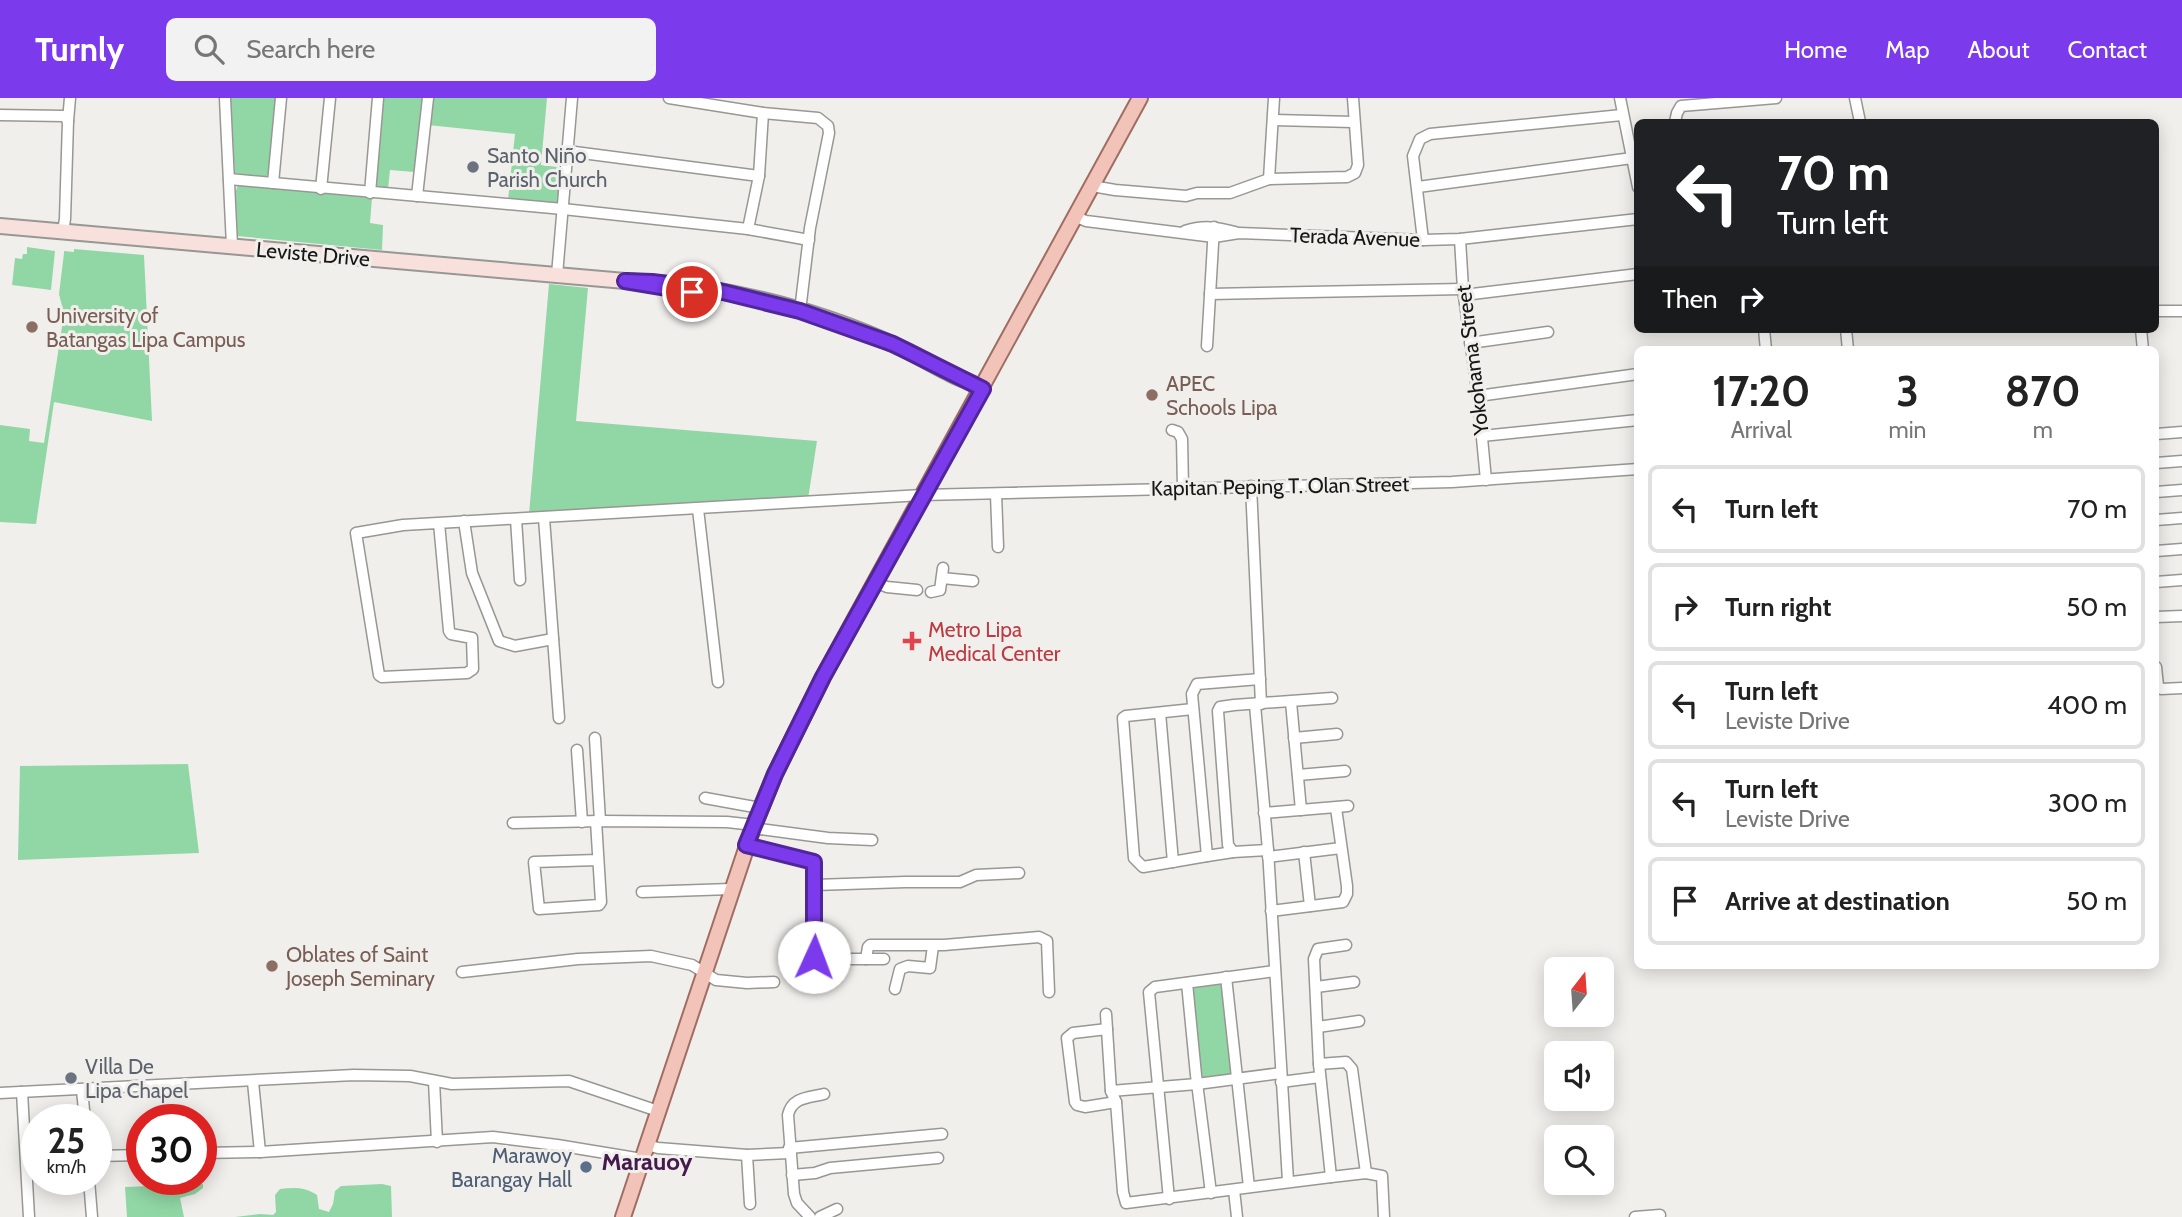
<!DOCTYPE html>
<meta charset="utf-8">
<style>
body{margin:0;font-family:Cabin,sans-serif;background:#f2f2f2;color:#222;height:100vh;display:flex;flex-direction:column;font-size:26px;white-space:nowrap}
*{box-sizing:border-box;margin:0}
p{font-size:23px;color:#767676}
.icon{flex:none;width:38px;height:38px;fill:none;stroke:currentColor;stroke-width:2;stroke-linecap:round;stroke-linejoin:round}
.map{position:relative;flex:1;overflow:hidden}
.sheet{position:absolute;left:1634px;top:248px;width:525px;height:623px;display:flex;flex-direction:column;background:#fff;border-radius:10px;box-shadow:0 4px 18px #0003}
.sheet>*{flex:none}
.guide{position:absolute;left:1634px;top:21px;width:525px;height:214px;border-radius:10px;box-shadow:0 4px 18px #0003;background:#202124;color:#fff;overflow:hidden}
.needle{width:46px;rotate:17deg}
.buttons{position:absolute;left:1544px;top:859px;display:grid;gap:14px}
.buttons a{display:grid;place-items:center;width:70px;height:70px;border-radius:10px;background:#fff;box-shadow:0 4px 18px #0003;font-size:35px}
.speed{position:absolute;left:21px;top:1006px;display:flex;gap:14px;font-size:35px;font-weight:700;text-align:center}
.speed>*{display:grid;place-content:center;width:91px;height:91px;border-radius:50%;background:#fff;box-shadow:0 4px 18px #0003;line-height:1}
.speed small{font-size:18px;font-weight:400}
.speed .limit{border:10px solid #d22;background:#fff;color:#111}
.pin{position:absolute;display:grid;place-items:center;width:60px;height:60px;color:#fff;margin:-30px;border:4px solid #fff;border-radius:50%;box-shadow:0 2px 7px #0007}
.me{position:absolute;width:77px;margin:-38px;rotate:2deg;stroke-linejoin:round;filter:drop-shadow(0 0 5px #0008)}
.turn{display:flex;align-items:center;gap:24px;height:147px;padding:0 28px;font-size:32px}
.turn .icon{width:91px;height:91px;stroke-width:2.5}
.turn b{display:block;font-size:49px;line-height:60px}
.then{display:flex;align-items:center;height:66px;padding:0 28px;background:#0003;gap:14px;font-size:26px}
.eta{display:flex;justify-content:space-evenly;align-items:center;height:119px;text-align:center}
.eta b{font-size:42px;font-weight:700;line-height:49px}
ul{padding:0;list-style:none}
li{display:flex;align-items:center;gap:21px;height:88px;margin:0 14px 10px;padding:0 14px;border:4px solid #e0e0e0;border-radius:10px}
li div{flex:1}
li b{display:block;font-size:26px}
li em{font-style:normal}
header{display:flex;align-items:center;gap:42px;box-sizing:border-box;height:98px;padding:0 35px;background:#7c3aed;color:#fff}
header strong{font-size:33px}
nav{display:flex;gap:38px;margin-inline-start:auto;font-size:24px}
.search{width:490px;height:63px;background:#f2f2f2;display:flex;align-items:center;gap:18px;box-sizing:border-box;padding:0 24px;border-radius:10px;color:#767676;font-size:26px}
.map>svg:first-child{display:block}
.green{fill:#91d7a6}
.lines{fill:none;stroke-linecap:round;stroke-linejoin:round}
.street-casing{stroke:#989794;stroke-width:13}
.secondary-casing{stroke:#989794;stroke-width:18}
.primary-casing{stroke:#9f6d61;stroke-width:18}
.street{stroke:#fff;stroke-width:10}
.secondary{stroke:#f8e1dc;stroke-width:14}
.primary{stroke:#f1c3b9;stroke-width:14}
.route-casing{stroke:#51269a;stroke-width:18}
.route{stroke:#7c3aed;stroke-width:12}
.worship-dot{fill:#6b7280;stroke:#f1efec;stroke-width:2.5}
.education-dot{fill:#8d6e63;stroke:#f1efec;stroke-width:2.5}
.health-dot{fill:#e0444e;stroke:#f1efec;stroke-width:2.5}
.service-dot{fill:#5c6f8a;stroke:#f1efec;stroke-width:2.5}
.labels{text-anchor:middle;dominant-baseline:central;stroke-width:6;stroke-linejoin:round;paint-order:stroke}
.worship-label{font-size:21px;fill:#5b616d;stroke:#f1efec;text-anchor:start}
.street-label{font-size:21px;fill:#181716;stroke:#f1efec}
.education-label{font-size:21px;fill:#785e54;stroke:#f1efec;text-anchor:start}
.health-label{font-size:21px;fill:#be3a42;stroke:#f1efec;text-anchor:start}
.service-label{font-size:21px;fill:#4e5e75;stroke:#f1efec;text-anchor:end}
.quarter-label{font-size:24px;font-weight:bold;fill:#451a4d;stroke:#f1efec}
</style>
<header>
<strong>Turnly</strong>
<div class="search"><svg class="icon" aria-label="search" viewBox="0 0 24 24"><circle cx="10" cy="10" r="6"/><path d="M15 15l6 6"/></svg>Search here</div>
<nav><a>Home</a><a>Map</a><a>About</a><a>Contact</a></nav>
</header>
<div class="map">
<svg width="2182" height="1119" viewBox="0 0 2182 1119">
<rect width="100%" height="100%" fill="#f1efec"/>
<g class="green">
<path d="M230,0H277L270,71L266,80L235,75Z"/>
<path d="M383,0H423L414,74L390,72L388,91L375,87Z"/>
<path d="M431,0H547L541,67L557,69L561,73L557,105L508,102L515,36L428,27Z"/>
<path d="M238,86L372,100L370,125L383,127L382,152L237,138L234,99Z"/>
<path d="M27,149L55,153L51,192L12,187L15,160L22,161L23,156H27Z"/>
<path d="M74,151L144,157L152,323L54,304L36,426L0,424V327L30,331L29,343L44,345L64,216L59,196L64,155V153L74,154Z"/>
<path d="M549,186L588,190L576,323L817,343L808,401L529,416Z"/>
<path d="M188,666L199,755L18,762L20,668Z"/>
<path d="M1220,885L1224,888L1232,974L1229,978L1203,980L1201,977L1193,889L1196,887Z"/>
<path d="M203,1086V1090L195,1096L180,1100L184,1119H127L125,1089Z"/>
<path d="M382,1086L391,1088L392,1119H235L260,1116L273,1117L276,1114L275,1097L280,1091C293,1089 306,1089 317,1097L319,1111L329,1114L333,1106L335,1093L341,1088Z"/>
</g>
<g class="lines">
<defs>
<g id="street">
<path d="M225,0L232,148"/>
<path d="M669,0L763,15L818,20L828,28L829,35L810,130L800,213"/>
<path d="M1620,0L1638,89"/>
<path d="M1855,0L1860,24"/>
<path d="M0,17L64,18L68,23L65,121L63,133"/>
<path d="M1274,22L1353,24"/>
<path d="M68,23L70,0"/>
<path d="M1675,24L1677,15L1681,8L1776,0"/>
<path d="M567,53L759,78"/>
<path d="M229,81L563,111L748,131L809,142"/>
<path d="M1269,81L1274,0"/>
<path d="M273,85L281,0"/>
<path d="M1092,88L1115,92L1186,98L1197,95H1230L1269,81L1347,79L1355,75L1358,67L1353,0"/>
<path d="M1418,89L1632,60"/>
<path d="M321,91L330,0"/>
<path d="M370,95L378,0"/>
<path d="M417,98L428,0"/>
<path d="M1074,118L1086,123L1214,139L1239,135L1423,142L1460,141L1638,121"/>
<path d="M748,131L759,78L763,15"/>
<path d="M1185,133C1203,127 1217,129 1235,134"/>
<path d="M1460,141L1463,191L1478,298L1486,382"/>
<path d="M1423,142L1413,58L1420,41L1430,36L1622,17"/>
<path d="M557,177L572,0"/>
<path d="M1210,196L1463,191"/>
<path d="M1464,197L1638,176"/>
<path d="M2156,213H2182"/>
<path d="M1764,231L1766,252"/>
<path d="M1846,231L1848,252"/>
<path d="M2141,231L2143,252"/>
<path d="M1470,245L1548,234"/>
<path d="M1207,248L1214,129"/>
<path d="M1478,298L1638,276"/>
<path d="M1172,332L1178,334L1182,341L1183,390"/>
<path d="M2156,336L2182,334"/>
<path d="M1482,338L1638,322"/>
<path d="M2156,365L2182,363"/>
<path d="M1251,388L1261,606"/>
<path d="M2156,394L2182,392"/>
<path d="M996,396L998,449"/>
<path d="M698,411L718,584"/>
<path d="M544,420L559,620"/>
<path d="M516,421L520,482"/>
<path d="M2156,422L2182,420"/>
<path d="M464,423L472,475L499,543L515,548L553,541"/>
<path d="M439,425L449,533L451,536L472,540L473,571L467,575L382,579L379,577L356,435L403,427L922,397L1452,384L1638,371"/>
<path d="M2156,453L2182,451"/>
<path d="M942,480L973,483"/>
<path d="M875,484L887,489L917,492"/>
<path d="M2156,484L2182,482"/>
<path d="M931,494L940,492L943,470"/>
<path d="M2156,519L2182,518"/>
<path d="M2156,569L2158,588L2161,591L2182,590"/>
<path d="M1291,604L1301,712"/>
<path d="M1255,607L1268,752L1288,1083"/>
<path d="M1193,611L1126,618L1123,620L1134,760L1143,769L1207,758"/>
<path d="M1160,615L1173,764"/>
<path d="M595,640L600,723"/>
<path d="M1294,640L1337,636"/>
<path d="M577,652L582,724"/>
<path d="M1298,677L1345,673"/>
<path d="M705,700L760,710"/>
<path d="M1264,715L1348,708"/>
<path d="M596,723L601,804L599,807L539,811L534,764L597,762"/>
<path d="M513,725L600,723L727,724L754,727"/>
<path d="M752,730L828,740L872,742"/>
<path d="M746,747L814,763L815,861H884"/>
<path d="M1268,752L1233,754L1228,747L1218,613L1220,609L1234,607L1332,600"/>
<path d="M1233,754L1207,758L1192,596L1197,586L1260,581"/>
<path d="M1304,754L1310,808"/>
<path d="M1268,759L1341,750"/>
<path d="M815,787L905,784H960L976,777L1019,775"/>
<path d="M642,794L731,791"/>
<path d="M1271,813L1343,804L1347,796V788L1336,710"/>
<path d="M866,861L868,849L870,847H944L1039,839L1047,843L1049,894"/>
<path d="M462,874L578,861L651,858L692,867L716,882L747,885L774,884"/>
<path d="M1226,879L1249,1089"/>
<path d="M1187,885L1196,977L1211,1095"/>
<path d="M1316,889L1354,884"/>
<path d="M895,891L900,871L908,868L930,870L933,848"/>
<path d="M1106,916L1111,993L1116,1004L1123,1094L1126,1105L1331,1079L1366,1075L1382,1078L1384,1119"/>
<path d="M1318,929L1359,923"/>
<path d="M1107,931L1073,935L1067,940L1075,1004L1077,1007L1085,1009L1116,1004"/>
<path d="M1319,966L1346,964L1352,971L1366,1075"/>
<path d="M434,983L437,1044"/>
<path d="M253,984L260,1054"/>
<path d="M1281,984L1320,979"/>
<path d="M82,992L85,1022"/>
<path d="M1111,993L1197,986L1281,975"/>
<path d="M22,994L29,1119"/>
<path d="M0,995L354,977L410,978L452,986L569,983L658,1013"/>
<path d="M647,1047L658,1050L747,1057L789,1055"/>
<path d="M789,1050L942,1036"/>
<path d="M201,1055L260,1054L493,1039L557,1047L642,1061"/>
<path d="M747,1057L750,1106"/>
<path d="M96,1058L142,1057"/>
<path d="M792,1077L815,1075L830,1070L938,1060"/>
<path d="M1331,1079L1319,966L1314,861L1318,851L1346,847"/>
<path d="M89,1082L92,1119"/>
<path d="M1234,1092L1237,1119"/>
<path d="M1169,1101L1149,894L1155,889L1275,873"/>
<path d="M810,1119L797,1105L794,1096L788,1017C792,999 808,1000 824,996"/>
<path d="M820,1119L837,1111"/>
<path d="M1635,1119L1660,1117"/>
</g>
<path id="secondary" d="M0,128L625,183C720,187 815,210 901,250C917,257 933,267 949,275C960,281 972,284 983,291"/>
<path id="primary" d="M623,1119L754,727L775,676L823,579L1140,0"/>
</defs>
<use href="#street" class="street-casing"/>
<use href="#secondary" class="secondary-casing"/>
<use href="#primary" class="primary-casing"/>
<use href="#street" class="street"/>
<use href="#secondary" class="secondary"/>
<use href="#primary" class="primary"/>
</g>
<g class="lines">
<defs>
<path id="route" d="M692,194L625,183L652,184L711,191L800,213L893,246L983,291L823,579L775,676L746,747L814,764V859"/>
</defs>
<use href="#route" class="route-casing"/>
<use href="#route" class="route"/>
</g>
<g class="worship-dot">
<circle cx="473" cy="69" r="7"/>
<circle cx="71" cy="980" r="7"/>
</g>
<g class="education-dot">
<circle cx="32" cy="229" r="7"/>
<circle cx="1152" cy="297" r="7"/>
<circle cx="272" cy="868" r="7"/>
</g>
<path class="health-dot" d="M908.5 532.5h7v7h7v7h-7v7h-7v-7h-7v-7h7z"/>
<circle class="service-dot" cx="586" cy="1069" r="7"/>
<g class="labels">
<g class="worship-label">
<text x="487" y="57">Santo Niño<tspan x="487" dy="24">Parish Church</tspan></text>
<text x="85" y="968">Villa De<tspan x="85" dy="24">Lipa Chapel</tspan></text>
</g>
<g class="street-label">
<text transform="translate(1355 139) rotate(2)">Terada Avenue</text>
<text transform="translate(313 156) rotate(5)">Leviste Drive</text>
<text transform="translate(1472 262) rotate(-97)">Yokohama Street</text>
<text transform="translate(1280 388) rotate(-1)">Kapitan Peping T. Olan Street</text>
</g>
<g class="education-label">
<text x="46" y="217">University of<tspan x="46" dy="24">Batangas Lipa Campus</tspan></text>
<text x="1166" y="285">APEC<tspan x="1166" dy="24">Schools Lipa</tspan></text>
<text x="286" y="856">Oblates of Saint<tspan x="286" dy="24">Joseph Seminary</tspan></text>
</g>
<g class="health-label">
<text x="928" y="531">Metro Lipa<tspan x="928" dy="24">Medical Center</tspan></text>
</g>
<g class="service-label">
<text x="572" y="1057">Marawoy<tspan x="572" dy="24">Barangay Hall</tspan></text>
</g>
<g class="quarter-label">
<text x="647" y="1063">Marauoy</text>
</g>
</g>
</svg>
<div class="buttons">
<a><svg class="needle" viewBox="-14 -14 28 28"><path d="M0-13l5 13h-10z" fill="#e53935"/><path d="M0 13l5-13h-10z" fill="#767676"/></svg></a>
<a><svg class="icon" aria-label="sound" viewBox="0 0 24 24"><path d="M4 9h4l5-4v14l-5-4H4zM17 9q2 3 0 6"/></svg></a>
<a><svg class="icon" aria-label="search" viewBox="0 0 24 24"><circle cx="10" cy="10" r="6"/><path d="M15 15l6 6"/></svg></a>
</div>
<div class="speed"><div>25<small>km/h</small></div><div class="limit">30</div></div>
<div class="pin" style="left:692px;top:194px;background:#d93025"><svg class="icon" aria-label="arrive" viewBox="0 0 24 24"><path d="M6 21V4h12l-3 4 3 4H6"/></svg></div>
<svg class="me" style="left:814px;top:859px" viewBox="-20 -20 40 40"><circle r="19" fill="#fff"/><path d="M0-13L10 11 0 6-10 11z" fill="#7c3aed"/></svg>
<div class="guide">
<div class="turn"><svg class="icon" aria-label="left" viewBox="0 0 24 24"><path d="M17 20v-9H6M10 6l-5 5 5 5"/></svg><div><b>70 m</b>Turn left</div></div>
<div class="then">Then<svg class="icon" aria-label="right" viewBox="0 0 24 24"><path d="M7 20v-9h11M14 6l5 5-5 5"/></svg></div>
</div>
<section class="sheet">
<div class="eta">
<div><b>17:20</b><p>Arrival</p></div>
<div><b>3</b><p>min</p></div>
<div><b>870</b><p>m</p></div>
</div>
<ul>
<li><svg class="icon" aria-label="left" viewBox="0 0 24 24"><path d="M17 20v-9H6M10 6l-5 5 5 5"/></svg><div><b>Turn left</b></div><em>70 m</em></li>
<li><svg class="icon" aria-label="right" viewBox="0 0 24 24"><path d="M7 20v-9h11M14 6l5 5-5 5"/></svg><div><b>Turn right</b></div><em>50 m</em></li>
<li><svg class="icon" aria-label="left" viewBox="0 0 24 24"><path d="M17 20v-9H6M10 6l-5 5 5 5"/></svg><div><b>Turn left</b><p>Leviste Drive</p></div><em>400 m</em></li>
<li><svg class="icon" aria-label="left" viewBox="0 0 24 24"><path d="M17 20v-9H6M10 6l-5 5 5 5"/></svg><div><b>Turn left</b><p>Leviste Drive</p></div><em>300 m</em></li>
<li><svg class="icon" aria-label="arrive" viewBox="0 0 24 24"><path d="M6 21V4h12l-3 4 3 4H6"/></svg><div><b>Arrive at destination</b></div><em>50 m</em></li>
</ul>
</section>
</div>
